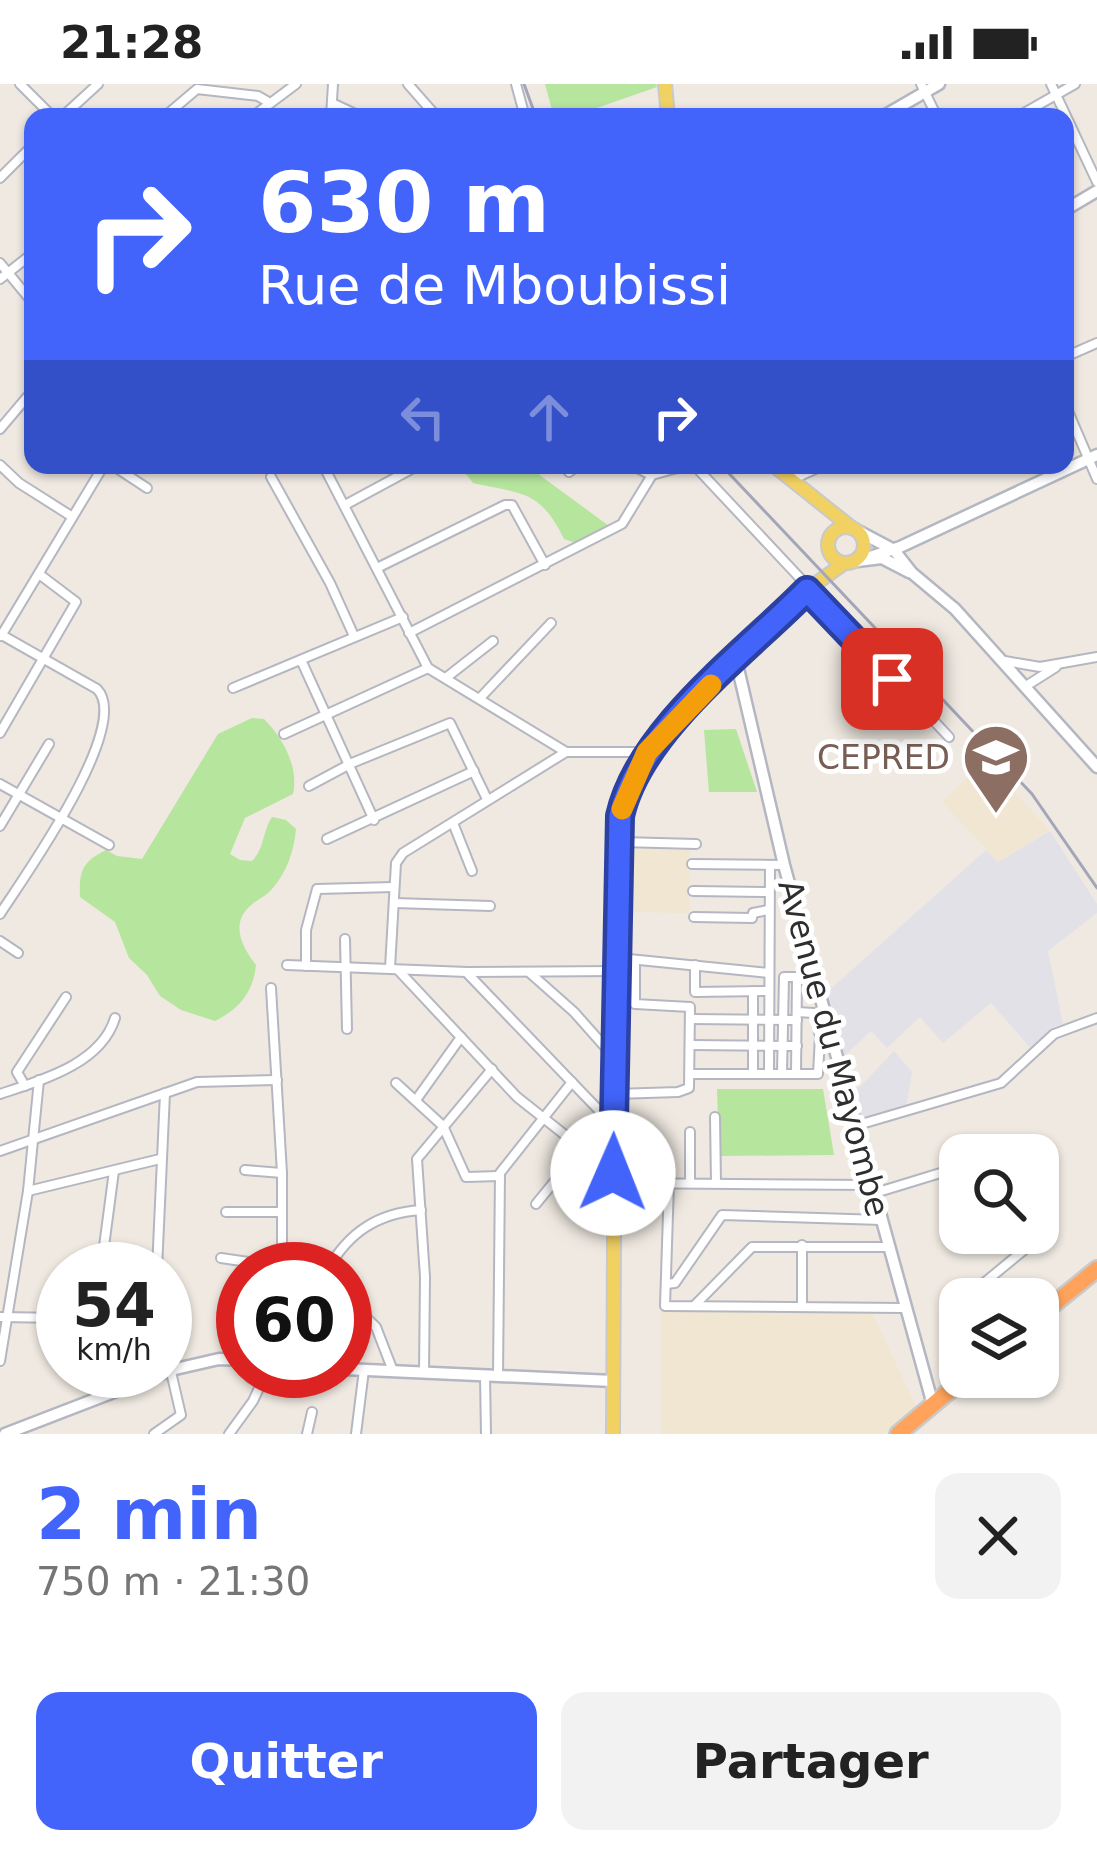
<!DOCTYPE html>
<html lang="fr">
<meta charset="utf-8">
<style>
body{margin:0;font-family:"DejaVu Sans",sans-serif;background:#f2f2f2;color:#222;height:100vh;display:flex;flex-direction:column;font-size:45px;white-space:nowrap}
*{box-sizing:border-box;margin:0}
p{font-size:39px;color:#767676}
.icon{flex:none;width:66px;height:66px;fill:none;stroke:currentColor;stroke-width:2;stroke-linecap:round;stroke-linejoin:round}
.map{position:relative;height:1350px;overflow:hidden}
.details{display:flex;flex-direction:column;background:#fff;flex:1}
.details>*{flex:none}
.top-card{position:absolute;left:24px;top:24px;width:1050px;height:366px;border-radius:24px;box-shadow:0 3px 9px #0004;background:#4264fb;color:#fff;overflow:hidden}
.fabs{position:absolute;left:939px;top:1050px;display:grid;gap:24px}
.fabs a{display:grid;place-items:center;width:120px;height:120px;border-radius:24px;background:#fff;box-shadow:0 3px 9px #0004;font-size:60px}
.speed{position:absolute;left:36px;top:1158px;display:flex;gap:24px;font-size:60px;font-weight:700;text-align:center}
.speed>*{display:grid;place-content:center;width:156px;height:156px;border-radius:50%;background:#fff;box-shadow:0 3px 9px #0004;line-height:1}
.speed small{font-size:30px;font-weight:400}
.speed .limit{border:18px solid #d22;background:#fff;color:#111}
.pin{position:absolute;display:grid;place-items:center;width:102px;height:102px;color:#fff;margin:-51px;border-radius:24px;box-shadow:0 6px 18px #0006}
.me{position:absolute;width:132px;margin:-66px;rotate:1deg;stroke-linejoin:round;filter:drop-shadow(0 0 9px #0008)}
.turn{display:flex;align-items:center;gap:42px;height:252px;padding:0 36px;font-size:54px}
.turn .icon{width:156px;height:156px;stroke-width:2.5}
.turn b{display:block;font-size:84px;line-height:102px}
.lanes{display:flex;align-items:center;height:114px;padding:0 36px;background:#0003;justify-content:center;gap:60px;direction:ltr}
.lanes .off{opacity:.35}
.round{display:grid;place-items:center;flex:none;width:126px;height:126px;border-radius:24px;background:#f2f2f2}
.headline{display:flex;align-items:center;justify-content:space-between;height:204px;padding:0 36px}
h1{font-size:72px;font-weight:700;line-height:90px;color:#4264fb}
.button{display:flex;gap:24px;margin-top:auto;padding:24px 36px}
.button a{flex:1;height:138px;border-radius:24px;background:#4264fb;color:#fff;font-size:48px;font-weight:700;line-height:138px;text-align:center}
.button a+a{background:#f2f2f2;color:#222}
.status{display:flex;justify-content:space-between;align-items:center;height:84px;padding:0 60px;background:#fff;direction:ltr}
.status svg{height:33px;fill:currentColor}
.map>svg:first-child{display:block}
.industrial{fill:#e3e1e8}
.education{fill:#f0e6d1}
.green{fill:#b6e59e}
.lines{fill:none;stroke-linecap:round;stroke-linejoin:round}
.street-casing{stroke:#b4b7c1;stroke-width:12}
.secondary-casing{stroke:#b4b7c1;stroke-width:15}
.primary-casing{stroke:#c9c9c9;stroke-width:16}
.highway-casing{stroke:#c9c9c9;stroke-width:20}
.street{stroke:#fff;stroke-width:8}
.secondary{stroke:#fff;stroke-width:10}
.primary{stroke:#f2d163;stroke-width:12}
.highway{stroke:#ffa35c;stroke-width:15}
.rail{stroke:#a3a6b8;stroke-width:3}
.route-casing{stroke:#2b41a3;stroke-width:30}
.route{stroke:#4264fb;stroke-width:21}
.slow{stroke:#f59e0b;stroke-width:21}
.labels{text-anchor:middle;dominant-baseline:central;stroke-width:10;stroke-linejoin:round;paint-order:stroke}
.education-label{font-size:33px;fill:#785e54;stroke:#fff;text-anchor:end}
.street-label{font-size:33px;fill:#2e2e2e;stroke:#fff}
</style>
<div class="status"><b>21:28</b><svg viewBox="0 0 49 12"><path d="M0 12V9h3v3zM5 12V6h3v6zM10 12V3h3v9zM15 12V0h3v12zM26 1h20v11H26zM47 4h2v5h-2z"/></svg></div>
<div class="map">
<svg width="1097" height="1350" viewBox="0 0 1097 1350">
<rect width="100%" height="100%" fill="#efe9e1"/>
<g class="industrial">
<path d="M1050,747L1097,820V829L1048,867L1063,940L1055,942L1033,967L991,919L943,959L920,933L887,964L871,947L843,973L825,910L986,766L998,778Z"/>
<path d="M894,967L912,988L906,1024L860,1038L851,1006L861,1002Z"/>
</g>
<g class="education">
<path d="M986,676L1049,746L998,778L942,718Z"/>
<path d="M628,765L690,766L689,829L627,828Z"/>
<path d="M662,1224L872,1228L916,1323L884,1350H661Z"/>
</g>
<g class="green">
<path d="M545,0H656L657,3L571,33H554Z"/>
<path d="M459,381H526L609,442L578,460L564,455C540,406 523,410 473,399Z"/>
<path d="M252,634L264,635C283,654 299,683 293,710L245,734L230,770L240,776L252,777C265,764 262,748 272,733L286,736L296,745C294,767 287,788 272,805C265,813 256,816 249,823C230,841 243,864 256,881C253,909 239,925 215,937L181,926L160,912L147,891L129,874L115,838L80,813C79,787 82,778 106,766L117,772L142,775L218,650Z"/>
<path d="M736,645L757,708H709L704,646Z"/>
<path d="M717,1005H823L834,1071L719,1072Z"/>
</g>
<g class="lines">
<defs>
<g id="street">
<path d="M20,0L53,33"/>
<path d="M408,0L437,33"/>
<path d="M516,0L525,33"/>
<path d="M921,0L937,33"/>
<path d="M1051,0L1097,98"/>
<path d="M332,19L362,33"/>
<path d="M62,33L98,0"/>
<path d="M164,33L197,5L258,12L270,19"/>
<path d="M252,33L296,0"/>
<path d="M331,33L333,0"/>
<path d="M1017,33L1075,0"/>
<path d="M0,94L33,61"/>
<path d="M0,179L33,219"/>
<path d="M0,195L33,169"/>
<path d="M1065,273L1097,259"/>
<path d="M1065,320L1097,395"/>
<path d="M0,345L33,306"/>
<path d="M0,381L19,399L71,432"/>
<path d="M112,381L147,404"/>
<path d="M323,381L428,584L566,668"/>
<path d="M631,381L651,391"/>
<path d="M694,381L949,653"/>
<path d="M569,388L578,381"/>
<path d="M271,393L330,499L354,552"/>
<path d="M793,395L824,381"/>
<path d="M345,421L419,381"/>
<path d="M377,484L505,421H512L545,481"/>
<path d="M409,549L622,440L652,391L688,381"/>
<path d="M0,550L97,605C133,641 24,793 0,830"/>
<path d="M1,552L104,381"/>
<path d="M301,576L374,736"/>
<path d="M1005,577L1040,583L1097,573"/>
<path d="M447,593L493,557"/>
<path d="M1026,602L1056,583"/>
<path d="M233,604L403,533"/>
<path d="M481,613L551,539"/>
<path d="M0,649L76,518L39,490"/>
<path d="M284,650L428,584"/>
<path d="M0,700L109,761"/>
<path d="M309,702L352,679L450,639L487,715"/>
<path d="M453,739L472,787"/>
<path d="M0,742L49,660"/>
<path d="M327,755L474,687"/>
<path d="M621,758L696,760"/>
<path d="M692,780L784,781"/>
<path d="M693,807L769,808"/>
<path d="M394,819L490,822"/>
<path d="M694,833L752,834L753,829L768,826"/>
<path d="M345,855L347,945"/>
<path d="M0,857L18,869"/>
<path d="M619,874L769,889"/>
<path d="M287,881L467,888L616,887"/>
<path d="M695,881V908L769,907"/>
<path d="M306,882V846L317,805L394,803"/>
<path d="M390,884L396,779L403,769L566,668H647"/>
<path d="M399,887L517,1013L613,1089"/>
<path d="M530,889L574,928L613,972"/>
<path d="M468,890L614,1042"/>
<path d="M271,904L282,1089V1185"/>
<path d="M753,907V990"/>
<path d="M691,935L797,936"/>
<path d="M691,961L797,962"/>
<path d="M769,989L770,781"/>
<path d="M690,990H796L797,893H784L782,990"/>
<path d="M797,990H818L820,952L814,929L797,928"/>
<path d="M396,999L443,1042L466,1093L499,1092"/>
<path d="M25,1002L17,988L66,913"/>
<path d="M0,1010C42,996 101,980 115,934"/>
<path d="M615,1010L678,1008L689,1004L690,923L635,920V876"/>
<path d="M416,1016L461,953"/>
<path d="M715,1033L716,1099"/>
<path d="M858,1041L1001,999L1054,950L1097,934"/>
<path d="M690,1048V1099"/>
<path d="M0,1067L197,998L277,996"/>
<path d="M1004,1071L1044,1062L1038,1115"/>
<path d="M245,1086L282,1089"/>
<path d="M614,1099L873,1101"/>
<path d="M669,1099L665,1222L903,1224"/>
<path d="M28,1107L160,1075"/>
<path d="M875,1109L960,1083"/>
<path d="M536,1120L581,1065"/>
<path d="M226,1128H281"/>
<path d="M221,1174L282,1183"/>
<path d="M101,1185L114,1087"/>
<path d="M157,1185L165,1009"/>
<path d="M328,1185C349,1148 378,1129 421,1126"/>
<path d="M666,1200L675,1199L722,1131L882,1136"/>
<path d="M977,1215L979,1203L1030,1161"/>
<path d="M239,1216H243"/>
<path d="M349,1217L376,1243L393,1287"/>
<path d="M694,1222L752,1163H888"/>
<path d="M802,1222V1161"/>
<path d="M0,1233L63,1234"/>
<path d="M0,1277L28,1107L39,996"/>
<path d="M424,1289L425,1193L417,1075L492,985"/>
<path d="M485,1292L486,1350"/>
<path d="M498,1292L500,1089L572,998"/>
<path d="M154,1350L181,1331L165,1262"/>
<path d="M229,1350L253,1317L267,1287"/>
<path d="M307,1350L312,1328"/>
<path d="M356,1350L364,1286"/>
</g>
<g id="secondary">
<path d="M882,33L939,0"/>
<path d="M1065,126L1097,107"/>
<path d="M858,447L894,466L912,489L955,525L1097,683"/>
<path d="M870,473L900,463L1097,371"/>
<path d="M857,477L882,474L909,488"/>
<path d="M736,576L784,781L933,1321"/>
<path d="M345,1285L613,1297"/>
<path d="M5,1350L171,1286L219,1275L243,1276"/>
</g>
<g id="primary">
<path d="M665,0L668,33"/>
<path d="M773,381L852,444"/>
<circle cx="846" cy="461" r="18"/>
<path d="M613,1350L615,974L621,732L631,698L655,656L807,506L843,480"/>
</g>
<g id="highway">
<path d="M1038,1233L1097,1185"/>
<path d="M898,1350L966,1293"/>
</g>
</defs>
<use href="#street" class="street-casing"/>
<use href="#secondary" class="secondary-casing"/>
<use href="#primary" class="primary-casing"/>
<use href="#highway" class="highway-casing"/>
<use href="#street" class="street"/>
<use href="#secondary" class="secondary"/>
<use href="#primary" class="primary"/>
<use href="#highway" class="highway"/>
<g class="rail">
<path d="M524,0L536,33"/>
<path d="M721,381L1032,710L1097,804"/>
</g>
</g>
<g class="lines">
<defs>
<path id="route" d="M613,1089L620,732C639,646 746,568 807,506L892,595"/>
</defs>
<use href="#route" class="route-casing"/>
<use href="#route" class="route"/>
<path class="slow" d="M622,725L647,668L711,601"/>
</g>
<defs>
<symbol id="university-pin" viewBox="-11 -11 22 30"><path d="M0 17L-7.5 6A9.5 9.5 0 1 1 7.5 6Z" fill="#8d6e63" stroke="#fff"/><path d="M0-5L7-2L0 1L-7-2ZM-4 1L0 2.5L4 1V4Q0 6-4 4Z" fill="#fff"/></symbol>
</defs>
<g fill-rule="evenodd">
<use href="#university-pin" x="958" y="635" width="76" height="104"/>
</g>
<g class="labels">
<g class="education-label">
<text x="950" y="673">CEPRED</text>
</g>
<g class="street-label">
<text transform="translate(834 964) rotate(75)">Avenue du Mayombe</text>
</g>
</g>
</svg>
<div class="fabs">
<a><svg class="icon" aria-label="search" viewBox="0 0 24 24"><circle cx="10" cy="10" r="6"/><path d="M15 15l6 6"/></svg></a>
<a><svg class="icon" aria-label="layers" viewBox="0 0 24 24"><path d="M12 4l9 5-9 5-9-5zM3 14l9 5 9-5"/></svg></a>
</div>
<div class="speed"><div>54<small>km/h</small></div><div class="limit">60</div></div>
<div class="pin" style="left:892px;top:595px;background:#d93025"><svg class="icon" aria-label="arrive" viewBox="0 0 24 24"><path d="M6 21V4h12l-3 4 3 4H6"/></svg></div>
<svg class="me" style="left:613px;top:1089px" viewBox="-20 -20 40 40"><circle r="19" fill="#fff"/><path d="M0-13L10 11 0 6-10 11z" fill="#4264fb"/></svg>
<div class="top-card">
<div class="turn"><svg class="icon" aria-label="right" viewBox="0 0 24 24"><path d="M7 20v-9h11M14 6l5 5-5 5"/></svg><div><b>630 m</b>Rue de Mboubissi</div></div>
<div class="lanes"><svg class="icon off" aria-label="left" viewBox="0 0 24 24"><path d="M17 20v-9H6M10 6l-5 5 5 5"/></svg><svg class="icon off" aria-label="ahead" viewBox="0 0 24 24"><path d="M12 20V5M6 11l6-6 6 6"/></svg><svg class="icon" aria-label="right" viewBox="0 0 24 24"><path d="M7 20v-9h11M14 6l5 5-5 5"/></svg></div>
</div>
</div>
<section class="details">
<div class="headline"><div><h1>2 min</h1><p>750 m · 21:30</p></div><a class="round"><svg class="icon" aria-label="close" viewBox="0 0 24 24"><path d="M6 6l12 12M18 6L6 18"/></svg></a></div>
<div class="button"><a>Quitter</a><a>Partager</a></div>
</section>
